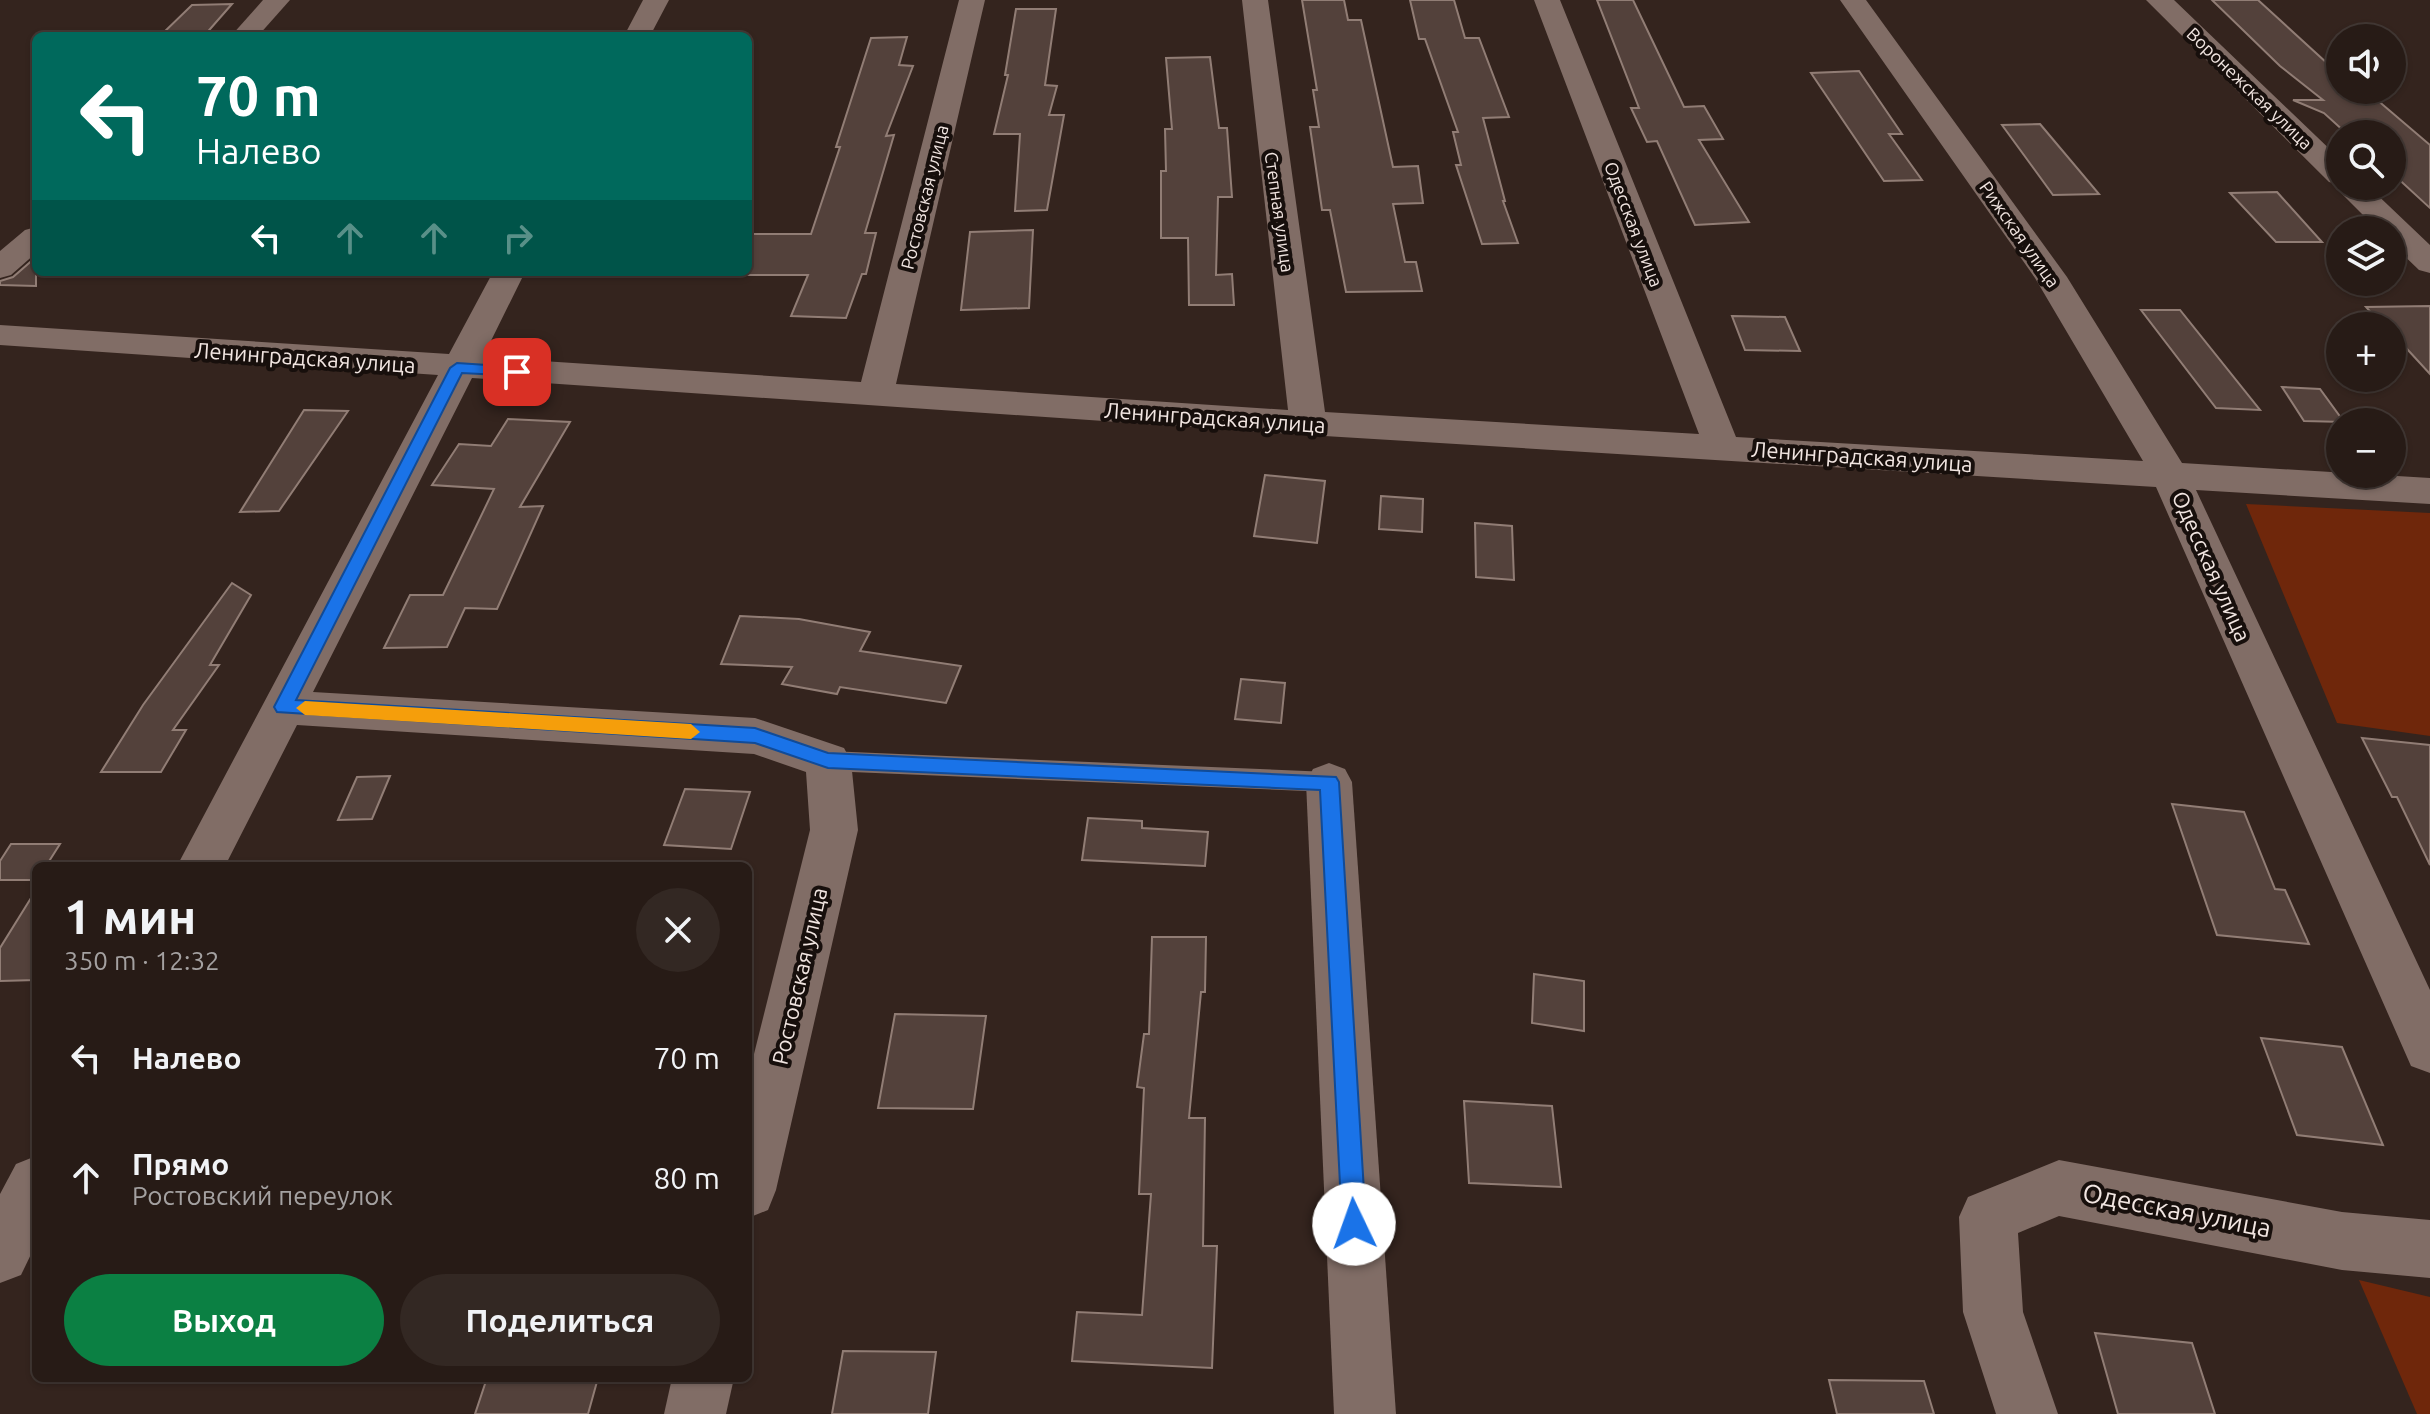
<!DOCTYPE html>
<html lang="ru">
<meta charset="utf-8">
<style>
body{margin:0;font-family:Ubuntu,sans-serif;background:#332823;color:#f1f3f6;height:100vh;display:flex;flex-direction:column;font-size:30px;white-space:nowrap}
*{box-sizing:border-box;margin:0}
p{font-size:26px;color:#a4a1a1}
.icon{flex:none;width:44px;height:44px;fill:none;stroke:currentColor;stroke-width:2;stroke-linecap:round;stroke-linejoin:round}
.map{position:relative;flex:1;overflow:hidden}
.drawer{position:absolute;left:32px;top:862px;width:720px;height:520px;display:flex;flex-direction:column;background:#271b16;border-radius:12px;box-shadow:0 2px 6px #0004,0 0 0 2px #433935}
.drawer>*{flex:none}
.guide{position:absolute;left:32px;top:32px;width:720px;height:244px;border-radius:12px;box-shadow:0 2px 6px #0004,0 0 0 2px #433935;background:#00695c;color:#fff;overflow:hidden}
.controls{position:absolute;left:2326px;top:24px;display:grid;gap:16px}
.controls a{display:grid;place-items:center;width:80px;height:80px;border-radius:50%;background:#271b16;box-shadow:0 2px 6px #0004,0 0 0 2px #433935;font-size:40px}
.pin{position:absolute;display:grid;place-items:center;width:68px;height:68px;color:#fff;margin:-34px;border-radius:16px;box-shadow:0 4px 12px #0006}
.me{position:absolute;width:88px;margin:-44px;rotate:357deg;stroke-linejoin:round;filter:drop-shadow(0 0 6px #0008)}
.turn{display:flex;align-items:center;gap:28px;height:168px;padding:0 32px;font-size:36px}
.turn .icon{width:104px;height:104px;stroke-width:2.5}
.turn b{display:block;font-size:56px;line-height:68px}
.lanes{display:flex;align-items:center;height:76px;padding:0 32px;background:#0003;justify-content:center;gap:40px;direction:ltr}
.lanes .off{opacity:.35}
.round{display:grid;place-items:center;flex:none;width:84px;height:84px;border-radius:42px;background:#332823}
.head{display:flex;align-items:center;justify-content:space-between;height:136px;padding:0 32px}
h1{font-size:48px;font-weight:600;line-height:60px}
.action{display:flex;gap:16px;margin-top:auto;padding:16px 32px}
.action a{flex:1;height:92px;border-radius:48px;background:#0b8043;color:#fff;font-size:32px;font-weight:600;line-height:92px;text-align:center}
.action a+a{background:#332823;color:#f1f3f6}
ul{padding:0;list-style:none}
li{display:flex;align-items:center;gap:24px;height:120px;padding:0 32px}
li div{flex:1}
li b{display:block;font-size:30px}
li em{font-style:normal}
.map>svg:first-child{display:block}
.green{fill:#6f270b}
.building{fill:#53413b;stroke:#917d75;stroke-width:2}
.lines{fill:none;stroke-linecap:round;stroke-linejoin:round}
.lane{fill:#816d66;fill-rule:evenodd}
.street{fill:#816d66;fill-rule:evenodd}
.route{fill:#1a73e8;stroke:#114b97;stroke-width:2}
.slow{fill:#f59e0b}
.labels{text-anchor:middle;dominant-baseline:central;stroke-width:8;stroke-linejoin:round;paint-order:stroke}
.far-street-label{font-size:18px;fill:#f1e5e1;stroke:#170f0c}
.street-label{font-size:22px;fill:#f1e5e1;stroke:#170f0c}
.near-street-label{font-size:26px;fill:#f1e5e1;stroke:#170f0c}
</style>
<div class="map">
<svg width="2430" height="1414" viewBox="0 0 2430 1414">
<rect width="100%" height="100%" fill="#34241e"/>
<g class="green">
<path d="M2246,504L2430,513V736L2337,723Z"/>
<path d="M2359,1280L2430,1297V1414H2417Z"/>
</g>
<g class="building">
<path d="M1302,0H1344L1348,20H1361L1393,167L1418,166L1423,203L1393,204L1405,262H1416L1422,291L1346,292L1330,210H1322L1310,127H1319L1313,90H1317Z"/>
<path d="M1410,0H1454L1465,38H1479L1509,117L1483,118L1505,201H1503L1518,243L1482,244L1456,165H1461L1453,132H1458L1425,39H1419Z"/>
<path d="M1597,0H1633L1684,107L1704,106L1723,139L1699,140L1749,222L1695,225L1657,141L1647,142L1631,108H1639Z"/>
<path d="M2212,0H2258L2340,75V90H2356L2366,99H2376L2430,145V208L2392,173V134L2346,133L2324,113L2293,100H2323L2280,66Z"/>
<path d="M232,4L204,36H160L192,5Z"/>
<path d="M1016,9H1056L1045,85L1057,86L1049,115H1064L1047,210L1015,211L1020,134H994L1008,75H1005Z"/>
<path d="M907,37L899,65L913,66L886,136L894,135L865,233H876L866,274H862L846,318L791,316L808,275H748V234H811L840,147H836L871,38Z"/>
<path d="M1210,57L1219,128H1227L1232,197H1218L1216,275L1232,274L1234,305H1189L1188,238H1161V171H1166L1165,129H1172L1166,58Z"/>
<path d="M1859,71L1902,134H1889L1922,180L1884,181L1811,73Z"/>
<path d="M2040,124L2099,194L2053,195L2002,125Z"/>
<path d="M2277,192L2322,242H2276L2230,193Z"/>
<path d="M1033,230L1029,308L961,310L970,232Z"/>
<path d="M36,257V286L0,285V281L13,277Z"/>
<path d="M2430,306V374L2396,337L2392,336V326H2383L2366,307Z"/>
<path d="M2141,310H2180L2260,410L2216,408Z"/>
<path d="M1732,316L1785,317L1800,351L1745,350Z"/>
<path d="M2282,387L2320,389L2344,422L2304,421Z"/>
<path d="M304,410L348,411L279,511L240,512Z"/>
<path d="M508,419L570,422L520,507L543,506L497,609L465,608L447,647L384,648L410,595H443L494,489L432,485L459,444L491,446Z"/>
<path d="M1265,475L1325,481L1317,543L1254,536Z"/>
<path d="M1381,496L1423,499L1422,532L1379,529Z"/>
<path d="M1475,523L1512,526L1514,580L1476,577Z"/>
<path d="M232,583L251,595L210,665H219L173,730H186L161,772H101L143,705Z"/>
<path d="M740,616L799,619L870,632L860,651L961,666L946,703L840,687L837,694L782,684L792,667L721,664Z"/>
<path d="M1241,679L1285,683L1281,723L1235,719Z"/>
<path d="M2362,738L2430,745V865L2397,797H2392Z"/>
<path d="M390,776L372,819L338,820L357,777Z"/>
<path d="M685,789L750,792L731,849L664,845Z"/>
<path d="M2172,804L2244,812L2275,889L2285,890L2309,944L2217,935Z"/>
<path d="M1088,818L1142,821V828L1208,832L1205,866L1082,860Z"/>
<path d="M11,844H60L46,866H36V880H0V861Z"/>
<path d="M36,890V980L0,981V948Z"/>
<path d="M1152,937H1206L1205,992H1201L1189,1118H1205L1203,1246H1217L1212,1368L1072,1361L1077,1312L1142,1315L1151,1194H1139L1144,1088L1137,1087L1144,1034H1149Z"/>
<path d="M1534,974L1584,981V1031L1532,1023Z"/>
<path d="M895,1014L986,1016L973,1109L878,1108Z"/>
<path d="M2261,1038L2342,1047L2383,1145L2297,1135Z"/>
<path d="M1464,1101L1552,1106L1561,1187L1469,1183Z"/>
<path d="M2095,1333L2192,1343L2215,1414H2118Z"/>
<path d="M843,1351L936,1352L928,1414H832Z"/>
<path d="M487,1378H598L588,1414H475Z"/>
<path d="M1829,1380L1924,1381L1934,1414H1837Z"/>
</g>
<g class="lines">
<path class="lane" d="M828,751L1329,772L1338,775L1342,782L1338,789L1329,792L828,771L819,768L816,761L819,754Z"/>
<g class="street">
<path d="M263,0H290L258,36H231Z"/>
<path d="M643,0H669L650,36H624Z"/>
<path d="M959,0H985L896,384L1288,410L1242,0H1268L1325,412L1699,434L1534,0H1560L1736,437L2143,461L2035,278L1840,0H1866L2067,277L2182,463L2430,478V504L2196,490L2430,990V1073L2411,1066L2156,487L1308,435L472,378L313,692L755,718L844,748L851,761L858,830L776,1190L768,1210L748,1218V1078L810,830L806,772L754,754L297,725L225,866H177L438,375L0,345V325L449,354L493,272H525L483,357L861,382Z"/>
<path d="M2146,0H2174L2340,159V186H2368L2430,245V273L2419,270L2392,244V230H2378L2340,192L2337,184L2329,182Z"/>
<path d="M36,227V253L11,275L0,278V251L25,230Z"/>
<path d="M1329,763L1345,769L1352,782L1396,1414H1334L1306,782L1313,769Z"/>
<path d="M36,1156V1244L21,1275L0,1283V1194L16,1164Z"/>
<path d="M2059,1160L2342,1212L2430,1220V1278L2342,1270L2059,1216L2018,1233L2023,1312L2058,1414H1996L1963,1312L1959,1217L1968,1197Z"/>
<path d="M672,1378H734L726,1414H664Z"/>
</g>
</g>
<path class="route" d="M457,363L517,367L524,372L517,376L462,373L296,700L755,728L828,753L1336,777L1339,782L1366,1224L1362,1233L1354,1236L1346,1233L1342,1224L1320,790L828,768L755,743L277,712L274,707L450,368Z"/>
<path class="slow" d="M305,701L691,724L700,732L691,739L305,715L296,708Z"/>
<g class="labels">
<g class="far-street-label">
<text transform="translate(2250 88) rotate(44)">Воронежская улица</text>
<text transform="translate(924 197) rotate(-76)">Ростовская улица</text>
<text transform="translate(1280 212) rotate(82)">Степная улица</text>
<text transform="translate(1634 224) rotate(69)">Одесская улица</text>
<text transform="translate(2020 234) rotate(55)">Рижская улица</text>
</g>
<g class="street-label">
<text transform="translate(305 357) rotate(4)">Ленинградская улица</text>
<text transform="translate(1215 417) rotate(4)">Ленинградская улица</text>
<text transform="translate(1862 456) rotate(4)">Ленинградская улица</text>
<text transform="translate(2212 566) rotate(66)">Одесская улица</text>
<text transform="translate(799 976) rotate(-77)">Ростовская улица</text>
</g>
<g class="near-street-label">
<text transform="translate(2177 1210) rotate(11)">Одесская улица</text>
</g>
</g>
</svg>
<div class="controls">
<a><svg class="icon" aria-label="sound" viewBox="0 0 24 24"><path d="M4 9h4l5-4v14l-5-4H4zM17 9q2 3 0 6"/></svg></a>
<a><svg class="icon" aria-label="search" viewBox="0 0 24 24"><circle cx="10" cy="10" r="6"/><path d="M15 15l6 6"/></svg></a>
<a><svg class="icon" aria-label="layers" viewBox="0 0 24 24"><path d="M12 4l9 5-9 5-9-5zM3 14l9 5 9-5"/></svg></a>
<a>+</a>
<a>−</a>
</div>
<div class="pin" style="left:517px;top:372px;background:#d93025"><svg class="icon" aria-label="arrive" viewBox="0 0 24 24"><path d="M6 21V4h12l-3 4 3 4H6"/></svg></div>
<svg class="me" style="left:1354px;top:1224px" viewBox="-20 -20 40 40"><circle r="19" fill="#fff"/><path d="M0-13L10 11 0 6-10 11z" fill="#1a73e8"/></svg>
<div class="guide">
<div class="turn"><svg class="icon" aria-label="left" viewBox="0 0 24 24"><path d="M17 20v-9H6M10 6l-5 5 5 5"/></svg><div><b>70 m</b>Налево</div></div>
<div class="lanes"><svg class="icon" aria-label="left" viewBox="0 0 24 24"><path d="M17 20v-9H6M10 6l-5 5 5 5"/></svg><svg class="icon off" aria-label="ahead" viewBox="0 0 24 24"><path d="M12 20V5M6 11l6-6 6 6"/></svg><svg class="icon off" aria-label="ahead" viewBox="0 0 24 24"><path d="M12 20V5M6 11l6-6 6 6"/></svg><svg class="icon off" aria-label="right" viewBox="0 0 24 24"><path d="M7 20v-9h11M14 6l5 5-5 5"/></svg></div>
</div>
<section class="drawer">
<div class="head"><div><h1>1 мин</h1><p>350 m · 12:32</p></div><a class="round"><svg class="icon" aria-label="close" viewBox="0 0 24 24"><path d="M6 6l12 12M18 6L6 18"/></svg></a></div>
<ul>
<li><svg class="icon" aria-label="left" viewBox="0 0 24 24"><path d="M17 20v-9H6M10 6l-5 5 5 5"/></svg><div><b>Налево</b></div><em>70 m</em></li>
<li><svg class="icon" aria-label="ahead" viewBox="0 0 24 24"><path d="M12 20V5M6 11l6-6 6 6"/></svg><div><b>Прямо</b><p>Ростовский переулок</p></div><em>80 m</em></li>
</ul>
<div class="action"><a>Выход</a><a>Поделиться</a></div>
</section>
</div>
